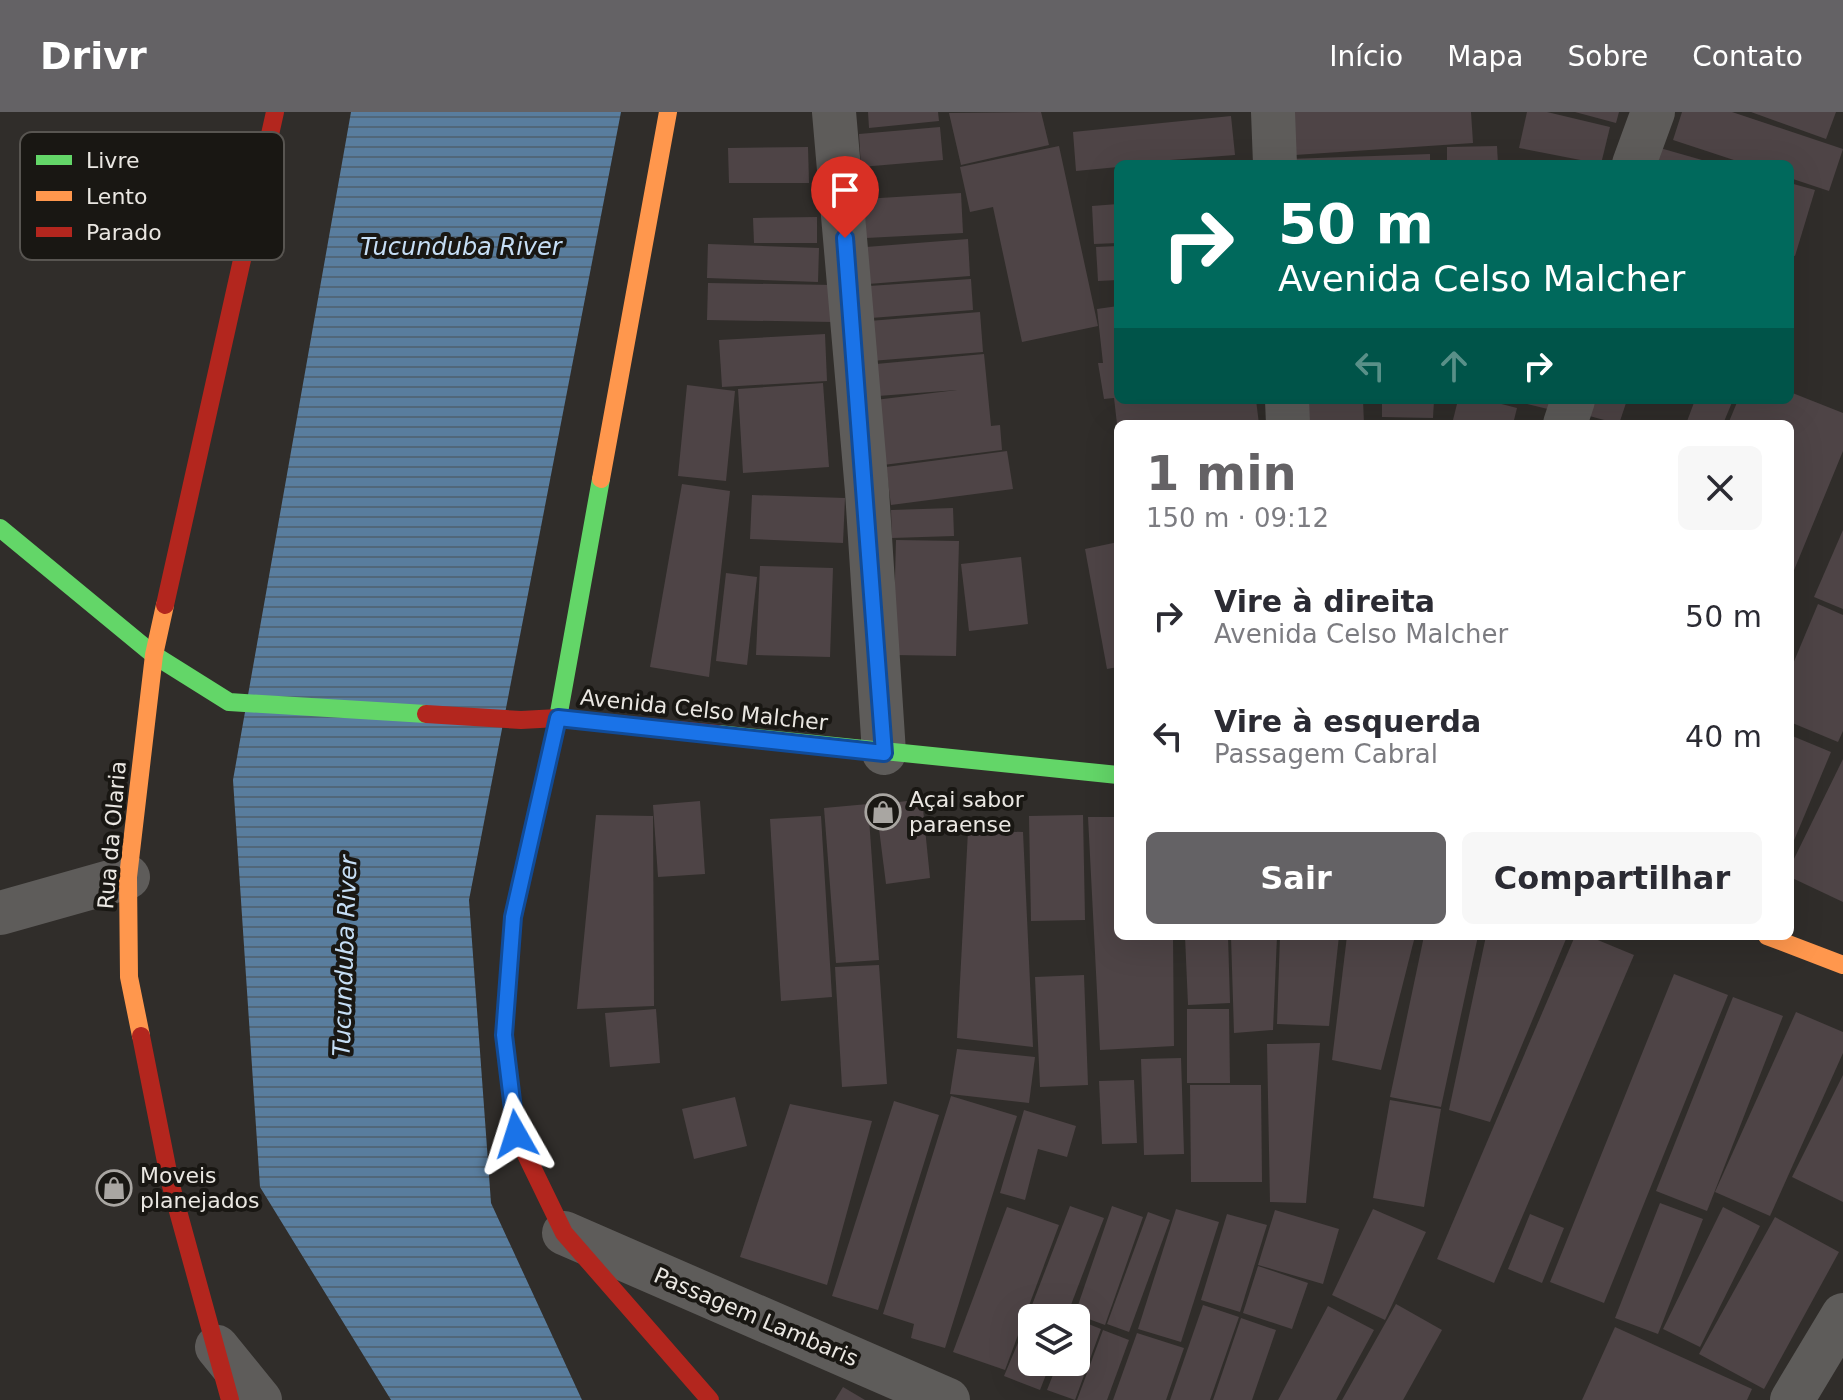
<!DOCTYPE html>
<html lang="pt">
<meta charset="utf-8">
<style>
body{margin:0;font-family:"DejaVu Sans",sans-serif;background:#f7f7f7;color:#2b2b33;height:100vh;display:flex;flex-direction:column;font-size:30px;white-space:nowrap}
*{box-sizing:border-box;margin:0}
p{font-size:26px;color:#7c7c81}
.icon{flex:none;width:44px;height:44px;fill:none;stroke:currentColor;stroke-width:2;stroke-linecap:round;stroke-linejoin:round}
.map{position:relative;flex:1;overflow:hidden}
.side{position:absolute;left:1114px;top:308px;width:680px;height:520px;display:flex;flex-direction:column;background:#fff;border-radius:12px;box-shadow:0 8px 32px #0002}
.side>*{flex:none}
.top-card{position:absolute;left:1114px;top:48px;width:680px;height:244px;border-radius:12px;box-shadow:0 8px 32px #0002;background:#00695c;color:#fff;overflow:hidden}
.tools{position:absolute;left:1018px;top:1192px;display:grid;gap:16px}
.tools a{display:grid;place-items:center;width:72px;height:72px;border-radius:12px;background:#fff;box-shadow:0 8px 32px #0002;font-size:40px}
.pin{position:absolute;display:grid;place-items:center;width:68px;height:68px;color:#fff;margin:-82px -34px;border-radius:50% 50% 50% 0;rotate:-45deg;box-shadow:0 0 8px #0007}
.pin .icon{rotate:45deg}
.me{position:absolute;width:88px;margin:-44px;rotate:354deg;stroke-linejoin:round;filter:drop-shadow(0 0 6px #0008)}
.turn{display:flex;align-items:center;gap:28px;height:168px;padding:0 32px;font-size:36px}
.turn .icon{width:104px;height:104px;stroke-width:2.5}
.turn b{display:block;font-size:56px;line-height:68px}
.lanes{display:flex;align-items:center;height:76px;padding:0 32px;background:#0003;justify-content:center;gap:40px;direction:ltr}
.lanes .off{opacity:.35}
.round{display:grid;place-items:center;flex:none;width:84px;height:84px;border-radius:12px;background:#f7f7f7}
.summary{display:flex;align-items:center;justify-content:space-between;height:136px;padding:0 32px}
h1{font-size:48px;font-weight:800;line-height:60px;color:#646265}
.cta{display:flex;gap:16px;margin-top:auto;padding:16px 32px}
.cta a{flex:1;height:92px;border-radius:12px;background:#646265;color:#fff;font-size:32px;font-weight:800;line-height:92px;text-align:center}
.cta a+a{background:#f7f7f7;color:#2b2b33}
ul{padding:0;list-style:none}
li{display:flex;align-items:center;gap:24px;height:120px;padding:0 32px}
li div{flex:1}
li b{display:block;font-size:30px}
li em{font-style:normal}
header{display:flex;align-items:center;gap:48px;box-sizing:border-box;height:112px;padding:0 40px;background:#646265;color:#fff}
header strong{font-size:38px}
nav{display:flex;gap:44px;margin-inline-start:auto;font-size:28px}
.map>svg:first-child{display:block}
.water{fill:url(#water-rules)}
.building{fill:#4e4446}
.lines{fill:none;stroke-linecap:round;stroke-linejoin:round}
.street{stroke:#5e5c5a;stroke-width:44}
.fast{stroke:#63d668;stroke-width:18}
.slow{stroke:#ff974d;stroke-width:18}
.jam{stroke:#b3261e;stroke-width:18}
.route-casing{stroke:#114b97;stroke-width:20}
.route{stroke:#1a73e8;stroke-width:14}
.labels{text-anchor:middle;dominant-baseline:central;stroke-width:8;stroke-linejoin:round;paint-order:stroke}
.street-label{font-size:22px;fill:#eae7e2;stroke:#191713}
.poi-label{font-size:22px;fill:#eae7e2;stroke:#191713;text-anchor:start}
.water-label{font-size:24px;font-style:italic;fill:#c6def5;stroke:#191713}
.key{fill:#191713;stroke:#585551;stroke-width:2}
.key-label{font-size:22px;fill:#eae7e2}
</style>
<header>
<strong>Drivr</strong>
<nav><a>Início</a><a>Mapa</a><a>Sobre</a><a>Contato</a></nav>
</header>
<div class="map">
<svg width="1843" height="1288" viewBox="0 0 1843 1288">
<defs>
<pattern id="water-rules" width="6" height="5" patternUnits="userSpaceOnUse" patternTransform="scale(2)"><rect width="6" height="5" fill="#597d9e"/><path d="M0 2.5h6" fill="none" stroke="#51677a"/></pattern>
</defs>
<rect width="100%" height="100%" fill="#302d2a"/>
<path class="water" d="M351,0H621L469,788L491,1091L582,1288H391L260,1075L233,668Z"/>
<g class="building">
<path d="M868,0H938L939,9L869,16Z"/>
<path d="M1041,0L1049,33L961,53L949,1Z"/>
<path d="M1292,0H1471L1473,31L1295,43Z"/>
<path d="M1527,0H1547L1610,15L1601,52L1519,36Z"/>
<path d="M1575,0H1619L1616,11Z"/>
<path d="M1682,0H1732L1843,37L1829,79L1790,66V52H1746L1673,28Z"/>
<path d="M1751,0H1836L1826,27Z"/>
<path d="M1231,4L1235,43L1118,52V55L1076,59L1073,20Z"/>
<path d="M940,15L943,48L861,55L859,22Z"/>
<path d="M1059,34L1098,214L1022,230L993,95L970,100L960,55Z"/>
<path d="M1497,34L1498,52H1447V35Z"/>
<path d="M1653,34L1702,48L1701,52H1649Z"/>
<path d="M808,35L809,71H729L728,36Z"/>
<path d="M1430,42V52H1289V47Z"/>
<path d="M1790,71L1815,78L1795,144L1790,143Z"/>
<path d="M961,81L963,121L866,126L864,87Z"/>
<path d="M1118,92V131L1094,132L1092,94Z"/>
<path d="M817,105V131H754L753,106Z"/>
<path d="M968,127L970,164L868,172L866,135Z"/>
<path d="M708,132L819,136L818,170L707,166Z"/>
<path d="M1118,134V168L1098,169L1096,135Z"/>
<path d="M971,167L973,198L871,206L869,174Z"/>
<path d="M708,171L833,173V210L707,208Z"/>
<path d="M1118,194V288H1256L1259,312H1117L1114,286L1104,287L1098,251H1103L1097,197Z"/>
<path d="M980,200L983,240L871,249L869,209Z"/>
<path d="M825,222L827,269L722,275L719,228Z"/>
<path d="M984,242L991,314L1000,313L1002,338L883,353L875,288L957,278L878,284L876,252Z"/>
<path d="M823,271L829,355L743,361L738,277Z"/>
<path d="M687,273L735,279L726,369L678,364Z"/>
<path d="M1790,280L1843,301V339L1790,468V312H1728L1738,288H1790Z"/>
<path d="M1363,288L1364,312H1306L1305,290Z"/>
<path d="M1382,288H1434L1433,306L1382,305Z"/>
<path d="M1458,288H1486L1517,296L1513,312H1452Z"/>
<path d="M1510,288H1558L1556,299Z"/>
<path d="M1587,288H1627L1619,312L1582,302Z"/>
<path d="M1695,288H1733L1723,312H1686Z"/>
<path d="M1007,339L1013,377L891,393L886,355Z"/>
<path d="M682,372L730,379L709,565L650,555Z"/>
<path d="M752,383L845,386L843,431L750,427Z"/>
<path d="M953,396L954,424L892,426L891,398Z"/>
<path d="M1843,418V497L1814,485Z"/>
<path d="M896,428L959,429L956,544L893,543Z"/>
<path d="M1118,430V555L1107,557L1085,437Z"/>
<path d="M1021,445L1028,512L969,519L961,452Z"/>
<path d="M760,454L833,456L830,545L756,543Z"/>
<path d="M726,461L757,465L747,553L716,549Z"/>
<path d="M1818,492L1843,503V619L1838,630L1790,610V559Z"/>
<path d="M1790,623L1831,640L1790,738Z"/>
<path d="M1843,647V790L1790,765V755Z"/>
<path d="M922,687L930,766L886,772L876,693Z"/>
<path d="M700,689L705,762L658,765L653,693Z"/>
<path d="M868,692L879,848L836,851L824,696Z"/>
<path d="M596,703L653,704L654,894L577,897Z"/>
<path d="M1083,703L1085,808L1031,809L1029,704Z"/>
<path d="M821,704L832,885L781,889L770,707Z"/>
<path d="M1088,705H1118V824H1173L1174,934L1100,938Z"/>
<path d="M968,719L1023,720L1033,935L957,926Z"/>
<path d="M1185,824H1228L1230,891L1188,893Z"/>
<path d="M1231,824H1277L1273,918L1234,921Z"/>
<path d="M1280,824H1339L1329,914L1277,912Z"/>
<path d="M1347,824H1415L1381,958L1332,948Z"/>
<path d="M1424,824H1478L1441,995L1390,985Z"/>
<path d="M1486,824H1557L1566,827L1490,1010L1449,998Z"/>
<path d="M1575,824H1588L1634,843L1494,1171L1437,1147Z"/>
<path d="M879,853L887,972L842,975L835,855Z"/>
<path d="M1674,862L1728,883L1604,1191L1550,1170Z"/>
<path d="M1084,863L1088,973L1040,975L1035,865Z"/>
<path d="M1733,885L1783,904L1707,1099L1656,1079Z"/>
<path d="M656,897L660,951L610,955L605,901Z"/>
<path d="M1187,897H1229L1230,971H1187Z"/>
<path d="M1796,900L1843,920V941L1770,1104L1715,1080Z"/>
<path d="M1320,931L1306,1091L1270,1090L1267,932Z"/>
<path d="M957,937L1035,945L1029,991L950,982Z"/>
<path d="M1181,946L1184,1042L1144,1043L1141,947Z"/>
<path d="M1843,963V1090L1792,1065Z"/>
<path d="M1134,968L1137,1031L1102,1032L1099,969Z"/>
<path d="M1190,973H1261L1262,1070H1191Z"/>
<path d="M951,984L1017,1004L945,1236L911,1226L914,1212L883,1202Z"/>
<path d="M735,985L747,1034L694,1047L682,997Z"/>
<path d="M1390,988L1441,997L1424,1095L1373,1086Z"/>
<path d="M894,989L939,1003L878,1198L832,1184Z"/>
<path d="M790,992L872,1009L827,1173L740,1145Z"/>
<path d="M1024,998L1076,1014L1067,1045L1038,1037L1025,1088L1000,1081Z"/>
<path d="M1660,1091L1703,1107L1658,1222L1615,1206Z"/>
<path d="M1070,1094L1104,1106L1066,1206L1032,1193Z"/>
<path d="M1112,1094L1143,1105L1105,1213L1075,1202Z"/>
<path d="M1007,1095L1059,1113L1005,1258L953,1240Z"/>
<path d="M1723,1095L1760,1114L1700,1235L1663,1217Z"/>
<path d="M1176,1097L1219,1110L1181,1230L1138,1217Z"/>
<path d="M1373,1097L1426,1120L1385,1208L1332,1183Z"/>
<path d="M1275,1098L1339,1117L1323,1172L1258,1153Z"/>
<path d="M1148,1100L1170,1108L1129,1220L1107,1212Z"/>
<path d="M1227,1102L1267,1113L1240,1200L1201,1188Z"/>
<path d="M1530,1102L1564,1116L1542,1171L1508,1157Z"/>
<path d="M1775,1105L1839,1140L1764,1277L1699,1242Z"/>
<path d="M1258,1154L1308,1171L1292,1217L1243,1201Z"/>
<path d="M1396,1192L1442,1218L1403,1288H1342Z"/>
<path d="M1203,1193L1239,1205L1210,1288H1170Z"/>
<path d="M1328,1194L1374,1218L1336,1288H1278Z"/>
<path d="M1033,1195L1059,1206H1032V1250H1051L1040,1278L1004,1264Z"/>
<path d="M1241,1206L1276,1218L1252,1288H1213Z"/>
<path d="M1076,1207L1101,1217L1075,1288L1047,1278L1058,1250H1076Z"/>
<path d="M1615,1215L1752,1277L1747,1288H1582Z"/>
<path d="M1103,1218L1129,1228L1107,1288H1077Z"/>
<path d="M1137,1221L1184,1236L1166,1288H1113Z"/>
<path d="M843,1275L865,1288H835Z"/>
</g>
<g class="lines">
<g class="street">
<path d="M834,0L867,379L884,641"/>
<path d="M1273,0L1275,52"/>
<path d="M1634,52L1653,0"/>
<path d="M1287,288L1288,312"/>
<path d="M1565,312L1573,288"/>
<path d="M0,801L128,765"/>
<path d="M564,1121L948,1288"/>
<path d="M217,1235L260,1288"/>
<path d="M1792,1288L1843,1203"/>
</g>
<g class="fast">
<path d="M0,416L154,543L229,590L426,602"/>
<path d="M718,622L1118,663"/>
<path d="M515,1011L504,923L513,805L558,606L601,367"/>
</g>
<g class="slow">
<path d="M601,367L668,0"/>
<path d="M1767,824L1843,853"/>
<path d="M141,924L129,865L128,765L154,543L165,493"/>
</g>
<g class="jam">
<path d="M165,493L275,0"/>
<path d="M426,602L521,608L558,606L718,622"/>
<path d="M141,924L170,1070L230,1288"/>
<path d="M515,1011L516,1022L564,1121L710,1288"/>
</g>
</g>
<g class="lines">
<defs>
<path id="route" d="M516,1022L504,923L513,805L558,606L884,641L845,126"/>
</defs>
<use href="#route" class="route-casing"/>
<use href="#route" class="route"/>
</g>
<defs>
<symbol id="shop-ring" viewBox="-11 -11 22 22"><circle r="9.5" fill="#191713" stroke="#a9a6a2" stroke-width="1.5"/><path d="M-5-2.5h2.3a2.7 3.5 0 0 1 5.4 0H5L5.5 6h-11ZM-1.5-2.5h3a1.5 2.3 0 0 0-3 0Z" fill="#a9a6a2"/></symbol>
</defs>
<g fill-rule="evenodd">
<use href="#shop-ring" x="863" y="680" width="40" height="40"/>
<use href="#shop-ring" x="94" y="1056" width="40" height="40"/>
</g>
<g class="labels">
<g class="street-label">
<text transform="translate(704 598) rotate(6)">Avenida Celso Malcher</text>
<text transform="translate(112 723) rotate(-85)">Rua da Olaria</text>
<text transform="translate(756 1205) rotate(23)">Passagem Lambaris</text>
</g>
<g class="poi-label">
<text x="909" y="687">Açai sabor<tspan x="909" dy="25">paraense</tspan></text>
<text x="140" y="1063">Moveis<tspan x="140" dy="25">planejados</tspan></text>
</g>
<g class="water-label">
<text x="461" y="135">Tucunduba River</text>
<text transform="translate(345 844) rotate(-88)">Tucunduba River</text>
</g>
</g>
<rect x="20" y="20" width="264" height="128" rx="12" class="key"/>
<rect x="36" y="43" width="36" height="10" fill="#63d668"/>
<rect x="36" y="79" width="36" height="10" fill="#ff974d"/>
<rect x="36" y="115" width="36" height="10" fill="#b3261e"/>
<g class="key-label">
<text x="86" y="56">Livre</text>
<text x="86" y="92">Lento</text>
<text x="86" y="128">Parado</text>
</g>
</svg>
<div class="tools">
<a><svg class="icon" aria-label="layers" viewBox="0 0 24 24"><path d="M12 4l9 5-9 5-9-5zM3 14l9 5 9-5"/></svg></a>
</div>
<div class="pin" style="left:845px;top:126px;background:#d93025"><svg class="icon" aria-label="arrive" viewBox="0 0 24 24"><path d="M6 21V4h12l-3 4 3 4H6"/></svg></div>
<svg class="me" style="left:516px;top:1022px" viewBox="-20 -20 40 40"><path d="M0-17L14 15 0 8-14 15z" fill="#1a73e8" stroke="#fff" stroke-width="4"/></svg>
<div class="top-card">
<div class="turn"><svg class="icon" aria-label="right" viewBox="0 0 24 24"><path d="M7 20v-9h11M14 6l5 5-5 5"/></svg><div><b>50 m</b>Avenida Celso Malcher</div></div>
<div class="lanes"><svg class="icon off" aria-label="left" viewBox="0 0 24 24"><path d="M17 20v-9H6M10 6l-5 5 5 5"/></svg><svg class="icon off" aria-label="ahead" viewBox="0 0 24 24"><path d="M12 20V5M6 11l6-6 6 6"/></svg><svg class="icon" aria-label="right" viewBox="0 0 24 24"><path d="M7 20v-9h11M14 6l5 5-5 5"/></svg></div>
</div>
<section class="side">
<div class="summary"><div><h1>1 min</h1><p>150 m · 09:12</p></div><a class="round"><svg class="icon" aria-label="close" viewBox="0 0 24 24"><path d="M6 6l12 12M18 6L6 18"/></svg></a></div>
<ul>
<li><svg class="icon" aria-label="right" viewBox="0 0 24 24"><path d="M7 20v-9h11M14 6l5 5-5 5"/></svg><div><b>Vire à direita</b><p>Avenida Celso Malcher</p></div><em>50 m</em></li>
<li><svg class="icon" aria-label="left" viewBox="0 0 24 24"><path d="M17 20v-9H6M10 6l-5 5 5 5"/></svg><div><b>Vire à esquerda</b><p>Passagem Cabral</p></div><em>40 m</em></li>
</ul>
<div class="cta"><a>Sair</a><a>Compartilhar</a></div>
</section>
</div>
